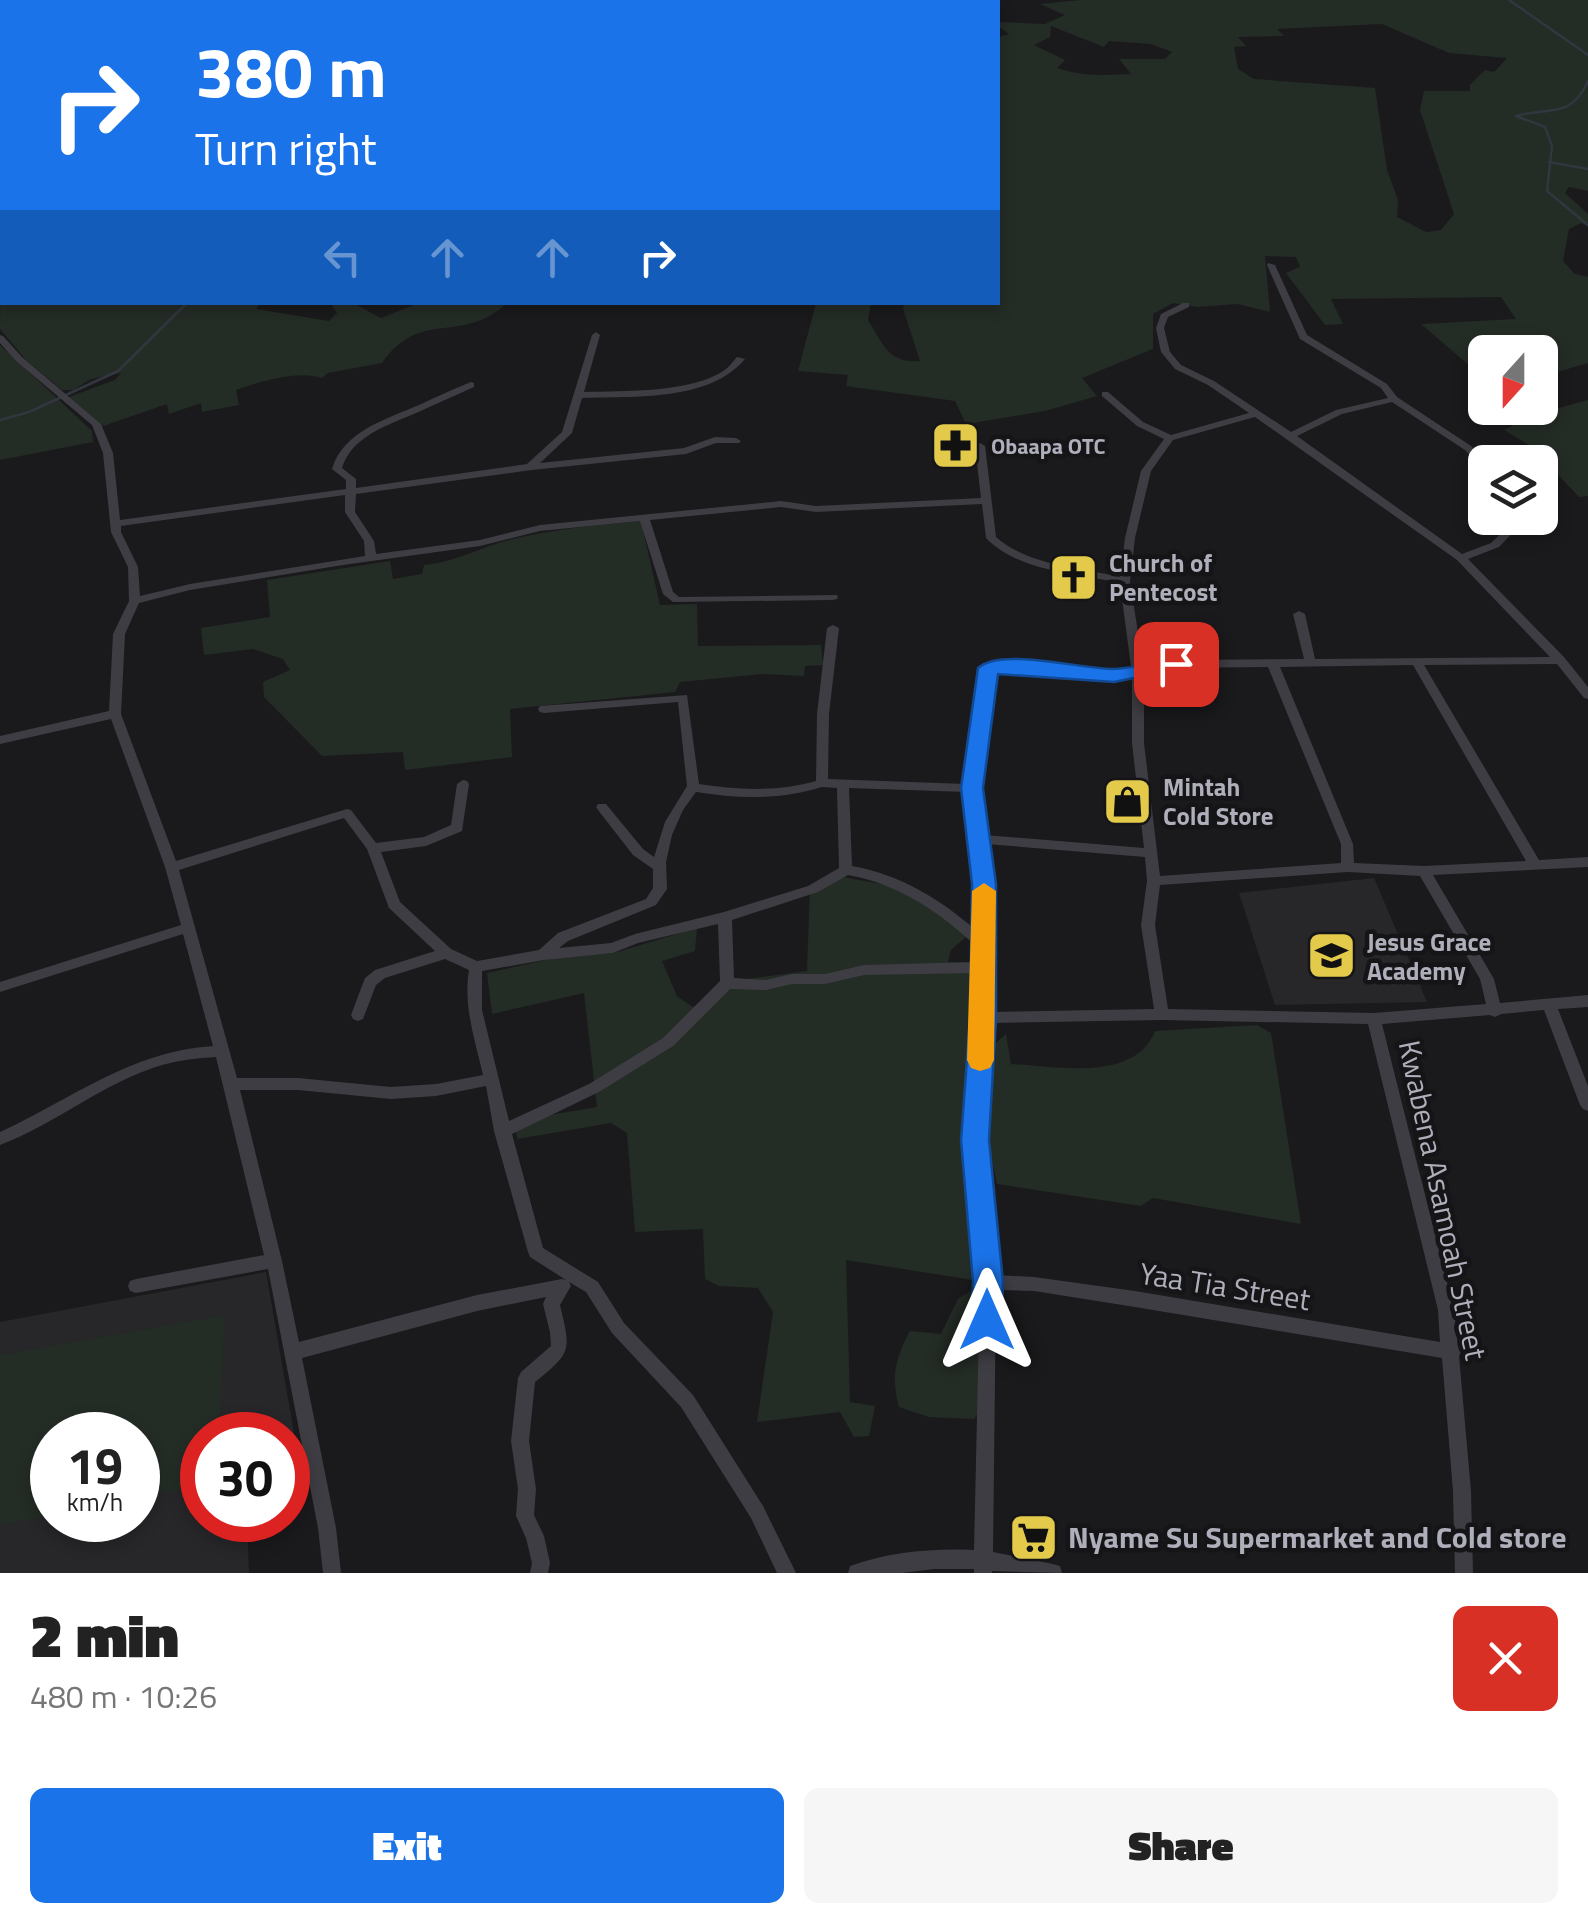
<!DOCTYPE html>
<meta charset="utf-8">
<style>
body{margin:0;font-family:"Titillium Web",sans-serif;background:#f6f6f6;color:#222;height:100vh;display:flex;flex-direction:column;font-size:38px;white-space:nowrap}
*{box-sizing:border-box;margin:0}
p{font-size:32px;color:#767676}
.icon{flex:none;width:55px;height:55px;fill:none;stroke:currentColor;stroke-width:2;stroke-linecap:round;stroke-linejoin:round}
.map{position:relative;height:1573px;overflow:hidden}
.drawer{display:flex;flex-direction:column;background:#fff;flex:1}
.drawer>*{flex:none}
.hud{position:absolute;left:0px;top:0px;width:1000px;height:305px;box-shadow:0 5px 15px #0003;background:#1a73e8;color:#fff;overflow:hidden}
.needle{width:65px;rotate:201deg}
.controls{position:absolute;left:1468px;top:335px;display:grid;gap:20px}
.controls a{display:grid;place-items:center;width:90px;height:90px;border-radius:15px;background:#fff;box-shadow:0 5px 15px #0003;font-size:50px}
.speed{position:absolute;left:30px;top:1412px;display:flex;gap:20px;font-size:50px;font-weight:700;text-align:center}
.speed>*{display:grid;place-content:center;width:130px;height:130px;border-radius:50%;background:#fff;box-shadow:0 5px 15px #0003;line-height:1}
.speed small{font-size:25px;font-weight:400}
.speed .limit{border:15px solid #d22;background:#fff;color:#111}
.pin{position:absolute;display:grid;place-items:center;width:85px;height:85px;color:#fff;margin:-42px;border-radius:20px;box-shadow:0 5px 15px #0006}
.me{position:absolute;width:110px;margin:-55px;rotate:0deg;stroke-linejoin:round;filter:drop-shadow(0 0 8px #0008)}
.turn{display:flex;align-items:center;gap:35px;height:210px;padding:0 30px;font-size:45px}
.turn .icon{width:130px;height:130px;stroke-width:2.5}
.turn b{display:block;font-size:70px;line-height:85px}
.lanes{display:flex;align-items:center;height:95px;padding:0 30px;background:#0003;justify-content:center;gap:50px;direction:ltr}
.lanes .off{opacity:.35}
.round{display:grid;place-items:center;flex:none;width:105px;height:105px;border-radius:15px;background:#f6f6f6}
.headline{display:flex;align-items:center;justify-content:space-between;height:170px;padding:0 30px}
h1{font-size:60px;font-weight:800;line-height:75px}
.cta{display:flex;gap:20px;margin-top:auto;padding:20px 30px}
.cta a{flex:1;height:115px;border-radius:15px;background:#1a73e8;color:#fff;font-size:40px;font-weight:800;line-height:115px;text-align:center}
.cta a+a{background:#f6f6f6;color:#222}
.map>svg:first-child{display:block}
.built{fill:#272629;fill-rule:evenodd}
.green{fill:#242c26;fill-rule:evenodd}
.lines{fill:none;stroke-linecap:round;stroke-linejoin:round}
.stream{stroke:#31363f;stroke-width:2.5}
.street{fill:#3d3d43;fill-rule:evenodd}
.route{fill:#1a73e8;stroke:#114b97;stroke-width:2.5}
.slow{fill:#f59e0b}
.labels{text-anchor:middle;dominant-baseline:central;stroke-width:9;stroke-linejoin:round;paint-order:stroke}
.far-poi-label{font-size:22px;font-weight:bold;fill:#aeafba;stroke:#151517;text-anchor:start}
.poi-label{font-size:25px;font-weight:bold;fill:#aeafba;stroke:#151517;text-anchor:start}
.near-street-label{font-size:30px;fill:#aeafba;stroke:#151517}
.near-poi-label{font-size:30px;font-weight:bold;fill:#aeafba;stroke:#151517;text-anchor:start}
</style>
<div class="map">
<svg width="1588" height="1573" viewBox="0 0 1588 1573">
<rect width="100%" height="100%" fill="#1a1a1c"/>
<g class="built">
<path d="M1374,878L1427,1002L1275,1005L1239,893Z"/>
<path d="M266,1272L298,1456L288,1461V1435H202V1520H247L249,1573H0V1322ZM52,1435H138V1520H52Z"/>
</g>
<g class="green">
<path d="M590,0H961L968,2H600Z"/>
<path d="M1080,0H1588V191L1569,187L1565,193L1588,214V226L1581,223L1569,229L1563,261L1575,274L1588,277V363L1540,377V352H1485V379L1421,324L1516,319L1501,297L1331,299L1343,324L1325,325L1286,273L1300,267L1296,257L1265,256L1270,312L1238,304L1197,307L1173,303L1153,314V349L1082,378L1097,396L1045,411L966,424L955,401L846,386L848,375L798,371L816,303H871L868,320C883,344 889,364 920,361L903,309L905,303L998,302V37L1009,34L998,26V22L1045,24L1065,15L1040,4ZM1382,24L1449,53L1507,58L1494,72L1485,70L1470,85V91H1424L1420,110L1454,214L1441,230L1426,232L1397,217L1398,200L1387,170L1375,88L1254,79L1238,69L1234,47L1246,46L1238,37L1284,36L1277,29ZM1051,26L1104,47L1109,41L1151,44L1172,52L1165,59H1119L1131,74C1102,75 1085,77 1057,68L1065,60L1034,45L1050,37Z"/>
<path d="M2,92V302L261,303L256,309L329,321L337,313L331,304L305,303H353L381,318L416,304L507,303C461,346 422,307 382,363L328,373L322,378C298,370 262,381 236,390L239,405L202,412L201,403L169,414L167,404L103,426L69,397L115,380L121,373L91,379L73,390H62L26,360L0,329Z"/>
<path d="M0,345L92,431L93,442L0,460Z"/>
<path d="M1588,400V496L1579,497L1546,462L1552,459L1504,430L1533,415Z"/>
<path d="M641,521L660,605L697,604L698,646L821,645L823,665L805,666L804,676L762,674L680,682L675,692L510,709L512,757L405,770L403,752L322,756L264,697L263,682L290,670L283,659L253,649L204,655L201,628L270,617L267,580L390,561L393,579L422,574L424,565C450,562 468,554 492,545C538,530 592,526 641,521Z"/>
<path d="M843,877L902,888L967,936L951,950L948,962L965,963L973,971L963,1149L973,1280L846,1260L850,1402L875,1406L869,1436L854,1437L840,1412L757,1422L773,1312L758,1288L719,1286L705,1279L703,1229L635,1232L627,1133L611,1123L517,1139L515,1121L597,1107L584,993L492,1014L487,973L555,958L614,953L697,928L695,951L662,961L677,996L700,1012L733,981L807,971L810,885Z"/>
<path d="M1257,1025L1271,1033L1301,1224L1153,1198L1141,1206L997,1184L983,1118L989,1049L1006,1034L1011,1064C1054,1066 1135,1083 1155,1031Z"/>
<path d="M971,1291L979,1295L982,1323L979,1411L974,1419L929,1417L899,1407C891,1376 895,1359 910,1331L941,1334L958,1299Z"/>
<path d="M225,1315L219,1435H202V1486L138,1498V1435H52V1515L0,1525V1355Z"/>
</g>
<g class="lines">
<g class="stream">
<path d="M1509,0L1588,55"/>
<path d="M1588,81C1570,120 1550,106 1516,116L1545,127L1552,146L1547,191L1588,225"/>
<path d="M1549,162L1588,169"/>
<path d="M0,420L29,412L118,371L188,302"/>
</g>
<g class="street">
<rect x="0" y="115" width="2" height="5"/>
<path d="M1268,263L1275,265L1307,335L1387,384L1397,397L1471,446L1487,462H1485V469L1481,468L1465,450L1392,402L1342,414L1297,436L1462,554L1491,543L1517,518H1527L1499,547L1468,559L1564,657L1588,687V699L1584,698L1557,664L1424,665L1539,860L1588,857V867L1433,875L1494,979L1500,1003L1588,995V1007L1558,1009L1588,1086V1111L1583,1109L1580,1105L1544,1010L1501,1014L1495,1017L1490,1015L1382,1024L1454,1310L1458,1346L1461,1352L1459,1356L1471,1491L1473,1573H1455L1453,1491L1442,1358L1135,1307L1034,1291L996,1290L993,1552L1053,1564L1060,1566L1062,1573L992,1571V1573H974V1569H934L902,1573H848L850,1566C888,1552 934,1548 974,1550L980,1282L967,1140L976,1018V973L864,975L825,984H792L766,990L730,989L673,1046L599,1092L512,1134L543,1248L598,1282L624,1323L693,1395L763,1506L796,1573H777L751,1518L681,1407L612,1333L586,1292L569,1282L571,1286L560,1305C571,1351 572,1352 535,1382L529,1441L536,1489L534,1515L544,1536L550,1563L548,1573H530L532,1563L526,1538L516,1516L518,1489L511,1441L518,1378L521,1372L551,1346L550,1332L543,1304L546,1297L477,1311L302,1358L336,1528L341,1573H323L318,1528L268,1269L136,1293L130,1291L128,1286L130,1281L136,1279L264,1255L216,1057C198,1058 180,1060 162,1065C104,1082 56,1124 0,1145V1132C72,1099 131,1051 213,1046L183,934L0,992V982L181,925L165,867L111,719L0,744V736L109,711L113,634L129,601L128,567L111,532L103,453L92,425L16,361L0,343V335L3,336L22,357L101,424L113,453L120,520L346,489V480L332,469C343,431 387,419 419,405C436,397 453,389 471,382L474,383V387C455,396 435,404 416,413C388,425 352,436 342,468L356,479V488L527,464L562,432L592,335L596,332L600,335L584,392C622,391 695,393 726,369C730,366 733,361 737,357L745,359C709,402 633,396 582,398L572,433L540,463L684,448L715,437L736,438L741,441L739,443H716L686,454L532,470L356,494L355,512L374,541L376,554L480,540L540,525L781,501L816,506L981,498L975,446L980,443L985,446L996,537C1029,566 1079,567 1120,577L1125,538L1141,471L1164,439L1137,426L1102,396V392H1108L1143,422L1171,435L1249,413L1208,385L1175,369L1161,352L1156,328L1161,314L1183,303H1189V307L1168,317L1164,328L1170,352L1181,365L1214,381L1291,432L1336,410L1388,398L1381,388L1300,339L1267,265ZM1255,417L1457,560L1550,657L1315,659L1305,614L1299,611L1293,614L1304,659L1176,660L1143,665L1130,581L1135,538L1151,471L1173,440ZM345,495V512L364,541L365,556L190,584L140,596L138,567L121,532V526ZM982,504L986,538C1019,572 1076,573 1120,583L1131,667L1090,672L1028,663L985,665L966,784L828,779L829,714L839,628L833,625L827,628L817,714L816,781C778,792 738,790 699,784L687,695L540,706L538,709L540,712L544,713L678,702L687,786L665,822L654,857L643,849L606,804H598L596,807L598,810L633,855L653,869V888L646,899L558,933L539,950L477,961L451,949L400,902L381,852L426,846L462,831L469,784L467,781L463,780L457,784L451,825L424,837L376,843L351,810L347,809L176,861L121,714L125,634L139,603L190,590L343,565L480,546L540,531L640,521L663,594L673,602L833,600L837,599L838,597L837,595L679,597L673,592L650,520L781,507L816,512ZM1413,665L1526,861L1424,866L1354,863L1353,844L1280,667ZM1268,667L1341,844V863L1160,876L1144,743V672L1176,668ZM1028,671L1090,680L1132,674V743L1144,848L984,835L978,788L994,672ZM822,787L837,788L839,868L808,886L724,912L635,934L611,943L559,948L568,941L656,905L667,889L666,862L672,835L683,810L696,792C739,799 780,800 822,787ZM849,788L966,792L977,883V931C940,899 901,875 852,866ZM344,818L367,849L389,908L435,951L375,970L365,978L351,1015L353,1019L358,1021L363,1019L376,985L385,978L445,959L469,970C463,1006 475,1040 483,1075L436,1084L391,1087L298,1078H237L179,870ZM986,844L1145,857L1147,881L1141,925L1154,1009L990,1012L991,883ZM1348,872L1420,876L1480,979L1486,1004L1374,1013L1168,1009L1155,925L1160,885ZM848,875C899,884 939,912 977,947L976,962L864,965L825,974H792L766,980L734,978L732,920L818,892ZM718,924L720,981L663,1038L589,1084L509,1121L482,1010V971L544,960L613,953L638,943ZM1162,1020L1368,1024L1438,1310L1440,1342L1135,1291L1034,1277L996,1275L983,1140L990,1023ZM486,1086L494,1131L528,1252L530,1257L566,1280L562,1279L477,1295L299,1342L282,1261L240,1090H298L391,1099L436,1096Z"/>
</g>
</g>
<path class="route" d="M1176,657L1183,659L1186,664L1183,668L1114,682L998,674L983,788L996,884V1018L989,1140L1003,1282L1002,1320L998,1330L987,1335L976,1330L971,1320L973,1282L961,1140L970,1018L972,884L961,788L978,668C1000,647 1082,669 1112,669C1133,669 1156,661 1176,657Z"/>
<path class="slow" d="M984,883L996,891L994,1060L990,1068L980,1071L971,1068L967,1060L972,891Z"/>
<defs>
<symbol id="pharmacy-square" viewBox="-11 -11 22 22"><rect x="-9" y="-9" width="18" height="18" rx="4" fill="#e3ca4b" stroke="#151517"/><path d="M-2-6h4v4h4v4h-4v4h-4v-4h-4v-4h4Z" fill="#111"/></symbol>
<symbol id="church-square" viewBox="-11 -11 22 22"><rect x="-9" y="-9" width="18" height="18" rx="4" fill="#e3ca4b" stroke="#151517"/><path d="M-1.2-6h2.4v3.5h3.3v2.4h-3.3V6h-2.4V-.1h-3.3v-2.4h3.3Z" fill="#111"/></symbol>
<symbol id="shop-square" viewBox="-11 -11 22 22"><rect x="-9" y="-9" width="18" height="18" rx="4" fill="#e3ca4b" stroke="#151517"/><path d="M-5-2.5h2.3a2.7 3.5 0 0 1 5.4 0H5L5.5 6h-11ZM-1.5-2.5h3a1.5 2.3 0 0 0-3 0Z" fill="#111"/></symbol>
<symbol id="school-square" viewBox="-11 -11 22 22"><rect x="-9" y="-9" width="18" height="18" rx="4" fill="#e3ca4b" stroke="#151517"/><path d="M0-5L7-2L0 1L-7-2ZM-4 1L0 2.5L4 1V4Q0 6-4 4Z" fill="#111"/></symbol>
<symbol id="supermarket-square" viewBox="-11 -11 22 22"><rect x="-9" y="-9" width="18" height="18" rx="4" fill="#e3ca4b" stroke="#151517"/><path d="M-6-5.5h2.5l.6 2H6L4.5 2H-2.5L-4.4-4H-6ZM-1.5 3.2a1.3 1.3 0 1 0 .1 0ZM3 3.2a1.3 1.3 0 1 0 .1 0Z" fill="#111"/></symbol>
</defs>
<g fill-rule="evenodd">
<use href="#pharmacy-square" x="928" y="418" width="55" height="55"/>
<use href="#church-square" x="1046" y="550" width="55" height="55"/>
<use href="#shop-square" x="1100" y="774" width="55" height="55"/>
<use href="#school-square" x="1304" y="928" width="55" height="55"/>
<use href="#supermarket-square" x="1006" y="1510" width="55" height="55"/>
</g>
<g class="labels">
<g class="far-poi-label">
<text x="991" y="446">Obaapa OTC</text>
</g>
<g class="poi-label">
<text x="1109" y="563">Church of<tspan x="1109" dy="29">Pentecost</tspan></text>
<text x="1163" y="787">Mintah<tspan x="1163" dy="29">Cold Store</tspan></text>
<text x="1367" y="942">Jesus Grace<tspan x="1367" dy="29">Academy</tspan></text>
</g>
<g class="near-street-label">
<text transform="translate(1443 1200) rotate(78)">Kwabena Asamoah Street</text>
<text transform="translate(1225 1286) rotate(9)">Yaa Tia Street</text>
</g>
<g class="near-poi-label">
<text x="1068" y="1537">Nyame Su Supermarket and Cold store</text>
</g>
</g>
</svg>
<div class="controls">
<a><svg class="needle" viewBox="-14 -14 28 28"><path d="M0-13l5 13h-10z" fill="#e53935"/><path d="M0 13l5-13h-10z" fill="#767676"/></svg></a>
<a><svg class="icon" aria-label="layers" viewBox="0 0 24 24"><path d="M12 4l9 5-9 5-9-5zM3 14l9 5 9-5"/></svg></a>
</div>
<div class="speed"><div>19<small>km/h</small></div><div class="limit">30</div></div>
<div class="pin" style="left:1176px;top:664px;background:#d93025"><svg class="icon" aria-label="arrive" viewBox="0 0 24 24"><path d="M6 21V4h12l-3 4 3 4H6"/></svg></div>
<svg class="me" style="left:987px;top:1320px" viewBox="-20 -20 40 40"><path d="M0-17L14 15 0 8-14 15z" fill="#1a73e8" stroke="#fff" stroke-width="4"/></svg>
<div class="hud">
<div class="turn"><svg class="icon" aria-label="right" viewBox="0 0 24 24"><path d="M7 20v-9h11M14 6l5 5-5 5"/></svg><div><b>380 m</b>Turn right</div></div>
<div class="lanes"><svg class="icon off" aria-label="left" viewBox="0 0 24 24"><path d="M17 20v-9H6M10 6l-5 5 5 5"/></svg><svg class="icon off" aria-label="ahead" viewBox="0 0 24 24"><path d="M12 20V5M6 11l6-6 6 6"/></svg><svg class="icon off" aria-label="ahead" viewBox="0 0 24 24"><path d="M12 20V5M6 11l6-6 6 6"/></svg><svg class="icon" aria-label="right" viewBox="0 0 24 24"><path d="M7 20v-9h11M14 6l5 5-5 5"/></svg></div>
</div>
</div>
<section class="drawer">
<div class="headline"><div><h1>2 min</h1><p>480 m · 10:26</p></div><a class="round" style="background:#d93025;color:#fff"><svg class="icon" aria-label="close" viewBox="0 0 24 24"><path d="M6 6l12 12M18 6L6 18"/></svg></a></div>
<div class="cta"><a>Exit</a><a>Share</a></div>
</section>
